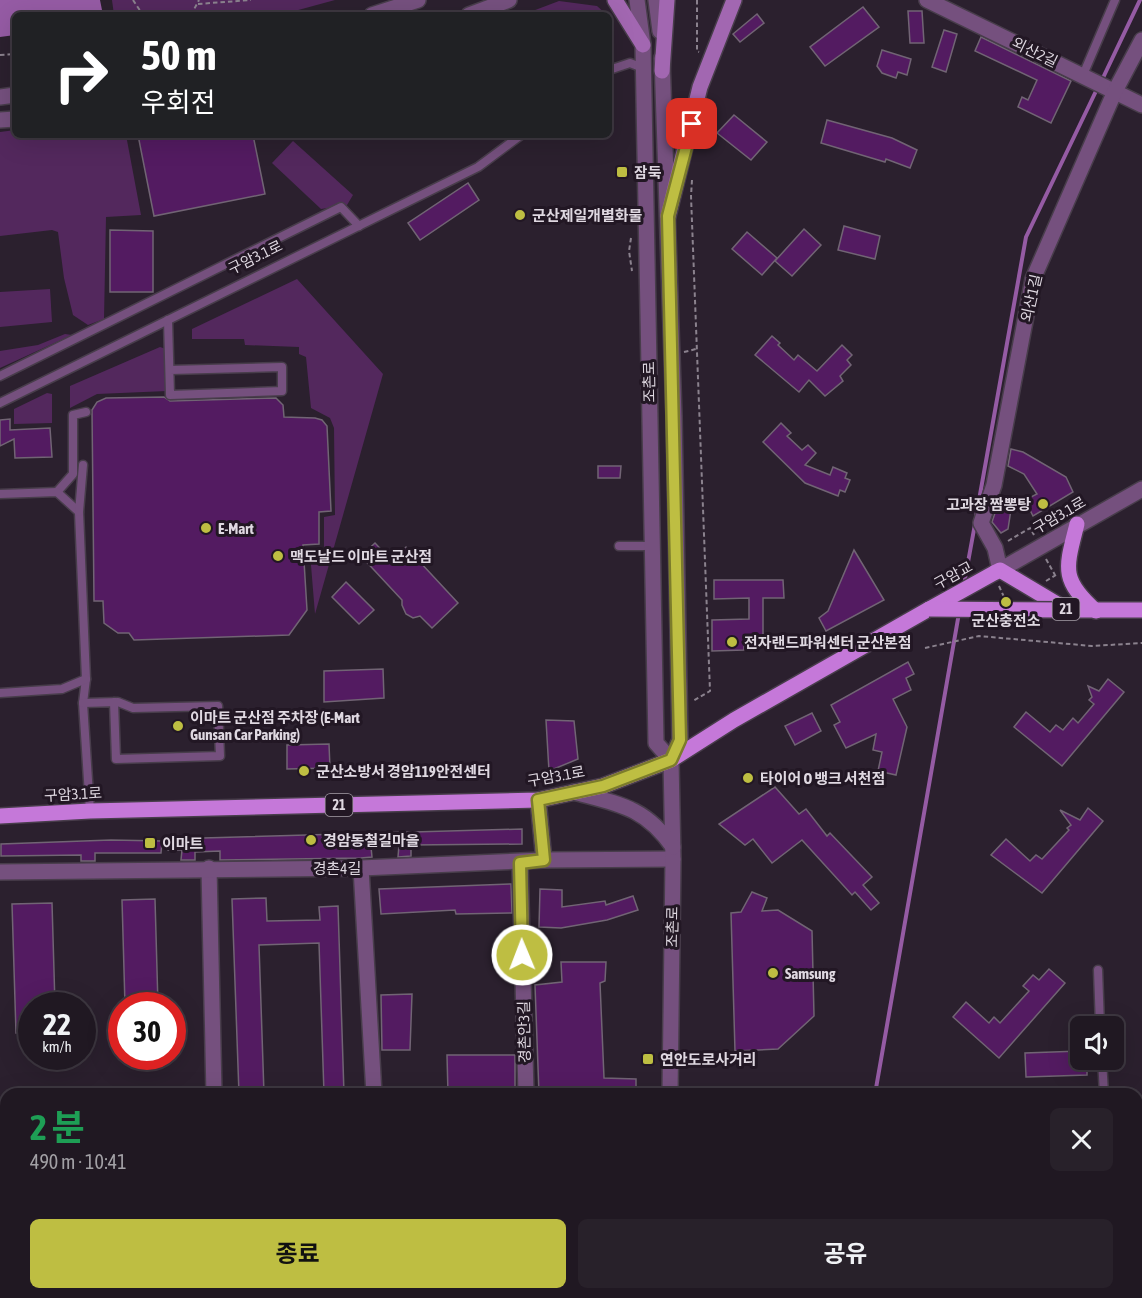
<!DOCTYPE html>
<html lang="ko">
<meta charset="utf-8">
<style>
body{margin:0;font-family:"Asap Condensed","Noto Sans KR",sans-serif;background:#28212a;color:#f1f3f6;height:100vh;display:flex;flex-direction:column;font-size:22px;white-space:nowrap}
*{box-sizing:border-box;margin:0}
p{font-size:20px;color:#a2a0a5}
.icon{flex:none;width:33px;height:33px;fill:none;stroke:currentColor;stroke-width:2;stroke-linecap:round;stroke-linejoin:round}
.map{position:relative;flex:1;overflow:hidden}
.drawer{position:absolute;left:0px;top:1088px;width:1143px;height:212px;display:flex;flex-direction:column;background:#201822;border-radius:18px 18px 0 0;box-shadow:0 6px 24px #0002,0 0 0 2px #3d3740}
.drawer>*{flex:none}
.top-card{position:absolute;left:12px;top:12px;width:600px;height:126px;border-radius:9px;box-shadow:0 6px 24px #0002,0 0 0 2px #3d3740;background:#202124;color:#fff;overflow:hidden}
.buttons{position:absolute;left:1070px;top:1016px;display:grid;gap:12px}
.buttons a{display:grid;place-items:center;width:54px;height:54px;border-radius:9px;background:#201822;box-shadow:0 6px 24px #0002,0 0 0 2px #3d3740;font-size:30px}
.speed{position:absolute;left:18px;top:992px;display:flex;gap:12px;font-size:30px;font-weight:700;text-align:center}
.speed>*{display:grid;place-content:center;width:78px;height:78px;border-radius:50%;background:#201822;box-shadow:0 6px 24px #0002,0 0 0 2px #3d3740;line-height:1}
.speed small{font-size:15px;font-weight:400}
.speed .limit{border:9px solid #d22;background:#fff;color:#111}
.pin{position:absolute;display:grid;place-items:center;width:51px;height:51px;color:#fff;margin:-26px;border-radius:12px;box-shadow:0 3px 9px #0006}
.me{position:absolute;width:66px;margin:-33px;rotate:359deg;stroke-linejoin:round;filter:drop-shadow(0 0 4px #0008)}
.turn{display:flex;align-items:center;gap:21px;height:126px;padding:0 30px;font-size:27px}
.turn .icon{width:78px;height:78px;stroke-width:2.5}
.turn b{display:block;font-size:42px;line-height:51px}
.round{display:grid;place-items:center;flex:none;width:63px;height:63px;border-radius:9px;background:#28212a}
.headline{display:flex;align-items:center;justify-content:space-between;height:102px;padding:0 30px}
h1{font-size:36px;font-weight:700;line-height:45px;color:#1e9e55}
.action{display:flex;gap:12px;margin-top:auto;padding:12px 30px}
.action a{flex:1;height:69px;border-radius:9px;background:#bebe42;color:#111;font-size:24px;font-weight:700;line-height:69px;text-align:center}
.action a+a{background:#28212a;color:#f1f3f6}
.map>svg:first-child{display:block}
.green{fill:#53285d}
.water{fill:#955ba4}
.lines{fill:none;stroke-linecap:round;stroke-linejoin:round}
.stream{stroke:#955ba4;stroke-width:4}
.building{fill:#531b61;stroke:#716474;stroke-width:1.5}
.service-casing{stroke:#483d4b;stroke-width:11}
.minor-casing{stroke:#483d4b;stroke-width:18}
.tertiary-casing{stroke:#483d4b;stroke-width:18}
.secondary-casing{stroke:#483d4b;stroke-width:18}
.primary-casing{stroke:#483d4b;stroke-width:18}
.path{stroke:#8b828e;stroke-width:2;stroke-dasharray:4.5 3;stroke-linecap:butt}
.service{stroke:#75507e;stroke-width:8}
.minor{stroke:#75507e;stroke-width:15}
.tertiary{stroke:#75507e;stroke-width:15}
.secondary{stroke:#a267b1;stroke-width:15}
.primary{stroke:#c578d9;stroke-width:15}
.primary-bridge-casing{stroke:#483d4b;stroke-width:18;stroke-linecap:butt}
.primary-bridge{stroke:#c578d9;stroke-width:15}
.route-casing{stroke:#7c7c2b;stroke-width:15}
.route{stroke:#bebe42;stroke-width:10}
.poi-dot{fill:#bebe42;stroke:#221724;stroke-width:2}
.labels{text-anchor:middle;dominant-baseline:central;stroke-width:6;stroke-linejoin:round;paint-order:stroke}
.shield{fill:#221724;stroke:#a69ea8;stroke-width:1.5}
.shield-label{font-size:14px;font-weight:bold;fill:#dfd8e1}
.street-label{font-size:15px;fill:#dfd8e1;stroke:#221724}
.poi-label{font-size:15px;font-weight:bold;fill:#dfd8e1;stroke:#221724;text-anchor:start}
</style>
<div class="map">
<svg width="1142" height="1298" viewBox="0 0 1142 1298">
<rect width="100%" height="100%" fill="#2b202e"/>
<g class="green">
<path d="M112,0H335L280,15H114Z"/>
<path d="M559,1L597,6L607,15H522Z"/>
<path d="M15,130V135H126L141,215L106,217L104,319L88,325L73,315L64,278L58,232L52,230L0,236V132Z"/>
<path d="M293,141L353,195L347,205L321,209L272,163Z"/>
<path d="M297,279L383,374L315,614L310,553L324,550V517L335,515L334,428L330,418L311,408L306,357L299,354V347L245,345L244,339H192V329Z"/>
<path d="M50,289L52,322L0,327V292Z"/>
<path d="M65,334L72,335L0,368V351L38,345Z"/>
<path d="M160,347L166,349L167,391L97,394L70,408V386Z"/>
<path d="M47,393L52,394V423L14,424V409Z"/>
</g>
<path class="water" d="M0,0H100L103,15H15V35L0,37Z"/>
<g class="lines">
<g class="stream">
<path d="M1101,82L1140,0"/>
<path d="M976,517L1026,237L1097,89"/>
<path d="M964,584L975,524"/>
<path d="M875,1094L959,613"/>
<path d="M839,1298L840,1293"/>
</g>
</g>
<g class="building">
<path d="M863,7L879,27L825,66L810,47Z"/>
<path d="M908,11H922L924,43H910Z"/>
<path d="M757,14L764,23L740,42L733,34Z"/>
<path d="M944,30L957,34L946,72L932,67Z"/>
<path d="M981,37L1071,81L1051,123L1018,107L1022,97L1028,100L1037,80L975,51Z"/>
<path d="M882,50L911,59L907,75L898,72L896,78L882,73L877,66Z"/>
<path d="M734,115L767,142L751,160L717,133Z"/>
<path d="M827,120L892,138L917,150L910,168L886,159L885,162L821,143Z"/>
<path d="M138,135H253L265,194L154,216Z"/>
<path d="M468,183L479,200L420,240L408,223Z"/>
<path d="M844,226L880,236L875,259L838,250Z"/>
<path d="M804,229L821,245L792,276L775,261Z"/>
<path d="M110,230L153,231V292H110Z"/>
<path d="M747,232L777,258L762,275L732,249Z"/>
<path d="M772,336L780,343L778,345L794,360L798,355L817,371L842,345L852,355L847,360L851,365L840,376L843,381L825,396L809,380L799,392L755,355Z"/>
<path d="M164,397L170,401L276,398L283,405L284,417L315,418L322,420L327,426L331,511L319,512V544L303,545L307,610L289,635L134,640L129,633H118L104,623L103,601H94L92,410L97,402L106,398Z"/>
<path d="M10,419V430L50,428L52,457L15,458L14,439L0,446V420Z"/>
<path d="M781,423L791,433L787,436L802,450L808,445L816,453L805,465L830,475L833,467L847,473L845,478L850,480L845,492L840,490L838,496L805,483L763,442Z"/>
<path d="M1011,449L1023,452L1066,477L1073,492L1033,516L1025,500L1037,494L1024,474L1008,466Z"/>
<path d="M598,466H621L620,478H598Z"/>
<path d="M999,501L1012,503L1008,529L1001,533L992,522Z"/>
<path d="M375,543L392,561L406,547L458,603L432,628L420,616L413,618L406,614L402,605V600L361,556Z"/>
<path d="M854,550L884,600L826,631L819,618L828,611Z"/>
<path d="M714,580H783L784,598H763V643H744V650L712,651V620L749,619V598L714,599Z"/>
<path d="M346,582L374,610L359,624L332,597Z"/>
<path d="M908,662L914,674L906,678L911,690L893,699L907,727L896,775L878,771L882,752L873,750L876,734L846,748L834,725L840,722L831,705Z"/>
<path d="M383,669L384,698L324,702V671Z"/>
<path d="M1108,679L1124,692L1062,766L1014,727L1026,712L1050,732L1056,725L1063,730L1073,718L1078,723L1094,704L1089,700L1092,697L1088,686L1099,691Z"/>
<path d="M812,713L821,731L795,745L785,726Z"/>
<path d="M546,720L574,721L578,759L549,771Z"/>
<path d="M329,744L330,768L287,769V745Z"/>
<path d="M775,787L799,814L806,809L827,836L830,833L872,877L863,885L879,903L871,910L855,892L852,895L802,840L772,863L753,839L745,845L719,824Z"/>
<path d="M1088,808L1103,821L1042,893L991,855L1006,839L1030,861L1036,855L1042,859L1069,830L1067,828L1071,825L1060,810L1080,820Z"/>
<path d="M522,829V844L411,845V856L398,857L399,845L371,847L372,857L361,858L220,860V851L195,852V860H181L182,850H168V839Z"/>
<path d="M111,840L162,841L161,853H95V861H81V855L1,856V844Z"/>
<path d="M511,884L512,913L456,914L455,910L381,914L379,889Z"/>
<path d="M540,889L562,890V907L605,901L606,905L633,896L638,910L607,920L561,928L539,927Z"/>
<path d="M752,892L767,898L762,911L778,910L812,931L814,1016L778,1049L735,1051L731,913L741,912Z"/>
<path d="M266,898L267,921L320,920L319,907L338,906L344,1094H324L319,943L259,945L264,1094H239L232,899Z"/>
<path d="M155,899L158,1005H125L122,900Z"/>
<path d="M52,903L55,1005H32V1032L16,1033L12,904Z"/>
<path d="M561,962H606L605,981L600,983L604,1078L636,1079V1094H539L535,985L562,982Z"/>
<path d="M1049,969L1065,983L999,1058L953,1017L966,1002L989,1023L994,1017L1000,1023L1029,991L1023,986L1033,975L1039,980Z"/>
<path d="M412,994L410,1050H382L381,995Z"/>
<path d="M1080,1051V1059H1087V1075L1026,1077L1025,1053Z"/>
<path d="M447,1055H515V1094H448Z"/>
</g>
<g class="lines">
<defs>
<g id="service">
<path d="M609,70L630,63L643,68"/>
<path d="M1083,75L1115,0"/>
<path d="M168,320L170,395L282,391V367L170,370"/>
<path d="M0,376L341,207L359,226"/>
<path d="M0,403L478,167L521,135"/>
<path d="M57,492L73,474V415L86,412"/>
<path d="M0,494L57,492L79,512L86,679L83,703L90,811"/>
<path d="M79,512L83,465"/>
<path d="M619,546H646L652,550"/>
<path d="M0,693L62,689L86,679"/>
<path d="M83,703L118,702L133,708L218,706L220,756L116,759L114,702"/>
<path d="M1098,970L1100,1026"/>
<path d="M1102,1059L1104,1094"/>
<path d="M1137,1187L1142,1192"/>
<path d="M1137,1246L1142,1241"/>
</g>
<g id="minor">
<path d="M927,0L1142,105"/>
<path d="M1000,570L995,548L981,523L994,485L1033,279L1115,91L1142,40"/>
<path d="M538,800L544,860"/>
<path d="M520,863L526,1094"/>
<path d="M209,868L214,1094"/>
<path d="M361,868L374,1094"/>
<path d="M0,872L361,868L544,860L673,859"/>
<path d="M0,1124H6"/>
<path d="M0,1265L6,1264"/>
<path d="M0,1284L6,1290"/>
<path d="M380,1293V1298"/>
<path d="M534,1293V1298"/>
<path d="M212,1298V1293"/>
</g>
<g id="tertiary">
<path d="M637,0L643,45L656,743L671,760"/>
<path d="M656,0L660,31"/>
<path d="M372,15L418,0"/>
<path d="M469,15L509,0"/>
<path d="M662,58L674,416L680,740L671,760L673,859L670,1094"/>
<path d="M0,97L15,95"/>
<path d="M0,120L15,119"/>
<path d="M1000,570L1142,489"/>
<path d="M574,792C619,804 645,807 673,847"/>
<path d="M1137,1104H1142"/>
<path d="M676,1293L677,1298"/>
</g>
<g id="secondary">
<path d="M615,0L643,45"/>
<path d="M662,71L667,0"/>
<path d="M668,216L700,87L734,0"/>
</g>
<g id="primary">
<path d="M1077,524C1066,568 1060,579 1096,611"/>
<path d="M994,573L1000,570L1067,610H1142"/>
<path d="M0,816L90,811L538,800L603,786L671,760L734,720L929,609"/>
</g>
</defs>
<use href="#service" class="service-casing"/>
<use href="#minor" class="minor-casing"/>
<use href="#tertiary" class="tertiary-casing"/>
<use href="#secondary" class="secondary-casing"/>
<use href="#primary" class="primary-casing"/>
<g class="path">
<path d="M133,0L143,15"/>
<path d="M697,0V51L699,52"/>
<path d="M198,4L251,0"/>
<path d="M191,15L199,0"/>
<path d="M0,55L15,54"/>
<path d="M692,180L691,196L710,691L693,701"/>
<path d="M631,238L629,251L632,271"/>
<path d="M684,352L696,349"/>
<path d="M1008,541L1030,528L1034,535"/>
<path d="M1046,559L1055,575"/>
<path d="M1046,581L1056,575"/>
<path d="M999,586L1004,597"/>
<path d="M925,648L979,636L1092,646L1142,643"/>
</g>
<use href="#service" class="service"/>
<use href="#minor" class="minor"/>
<use href="#tertiary" class="tertiary"/>
<use href="#secondary" class="secondary"/>
<use href="#primary" class="primary"/>
<defs>
<g id="primary-bridge">
<path d="M931,608L994,573"/>
<path d="M929,609L1067,610"/>
</g>
</defs>
<use href="#primary-bridge" class="primary-bridge-casing"/>
<use href="#primary-bridge" class="primary-bridge"/>
</g>
<g class="lines">
<defs>
<path id="route" d="M522,955L520,863L544,860L538,800L603,786L671,760L680,740L668,216L692,124"/>
</defs>
<use href="#route" class="route-casing"/>
<use href="#route" class="route"/>
</g>
<g class="poi-dot">
<rect x="616" y="166" width="12" height="12" rx="3"/>
<circle cx="520" cy="215" r="6"/>
<circle cx="1043" cy="504" r="6"/>
<circle cx="206" cy="528" r="6"/>
<circle cx="278" cy="556" r="6"/>
<circle cx="1006" cy="602" r="6"/>
<circle cx="732" cy="642" r="6"/>
<circle cx="178" cy="726" r="6"/>
<circle cx="304" cy="771" r="6"/>
<circle cx="748" cy="778" r="6"/>
<circle cx="311" cy="840" r="6"/>
<rect x="144" y="837" width="12" height="12" rx="3"/>
<circle cx="773" cy="973" r="6"/>
<rect x="642" y="1053" width="12" height="12" rx="3"/>
</g>
<g class="labels">
<g class="shield">
<rect x="1052.5" y="598" width="27" height="22" rx="4.5"/>
<rect x="325.5" y="794" width="27" height="22" rx="4.5"/>
</g>
<g class="shield-label">
<text x="1066" y="609">21</text>
<text x="339" y="805">21</text>
</g>
<g class="street-label">
<text transform="translate(1035 52) rotate(26)">외산2길</text>
<text transform="translate(255 257) rotate(-26)">구암3.1로</text>
<text transform="translate(1031 298) rotate(-77)">외산1길</text>
<text transform="translate(649 382) rotate(-91)">조촌로</text>
<text transform="translate(1059 515) rotate(-30)">구암3.1로</text>
<text transform="translate(953 575) rotate(-29)">구암교</text>
<text transform="translate(556 776) rotate(-10)">구암3.1로</text>
<text transform="translate(73 794) rotate(-3)">구암3.1로</text>
<text x="337" y="868">경촌4길</text>
<text transform="translate(672 927) rotate(-89)">조촌로</text>
<text transform="translate(524 1032) rotate(-91)">경촌안3길</text>
</g>
<g class="poi-label">
<text x="634" y="172">잠둑</text>
<text x="532" y="215">군산제일개별화물</text>
<text x="1031" y="504" text-anchor="end">고과장 짬뽕탕</text>
<text x="218" y="528">E-Mart</text>
<text x="290" y="556">맥도날드 이마트 군산점</text>
<text x="1006" y="620" text-anchor="middle">군산충전소</text>
<text x="744" y="642">전자랜드파워센터 군산본점</text>
<text x="190" y="717">이마트 군산점 주차장 (E-Mart<tspan x="190" dy="17">Gunsan Car Parking)</tspan></text>
<text x="316" y="771">군산소방서 경암119안전센터</text>
<text x="760" y="778">타이어 O 뱅크 서천점</text>
<text x="323" y="840">경암동철길마을</text>
<text x="162" y="843">이마트</text>
<text x="785" y="973">Samsung</text>
<text x="660" y="1059">연안도로사거리</text>
</g>
</g>
</svg>
<div class="buttons">
<a><svg class="icon" aria-label="sound" viewBox="0 0 24 24"><path d="M4 9h4l5-4v14l-5-4H4zM17 9q2 3 0 6"/></svg></a>
</div>
<div class="speed"><div>22<small>km/h</small></div><div class="limit">30</div></div>
<div class="pin" style="left:692px;top:124px;background:#d93025"><svg class="icon" aria-label="arrive" viewBox="0 0 24 24"><path d="M6 21V4h12l-3 4 3 4H6"/></svg></div>
<svg class="me" style="left:522px;top:955px" viewBox="-20 -20 40 40"><circle r="17" fill="#bebe42" stroke="#fff" stroke-width="3"/><path d="M0-11L8 9 0 5-8 9z" fill="#fff"/></svg>
<div class="top-card">
<div class="turn"><svg class="icon" aria-label="right" viewBox="0 0 24 24"><path d="M7 20v-9h11M14 6l5 5-5 5"/></svg><div><b>50 m</b>우회전</div></div>
</div>
<section class="drawer">
<div class="headline"><div><h1>2 분</h1><p>490 m · 10:41</p></div><a class="round"><svg class="icon" aria-label="close" viewBox="0 0 24 24"><path d="M6 6l12 12M18 6L6 18"/></svg></a></div>
<div class="action"><a>종료</a><a>공유</a></div>
</section>
</div>
